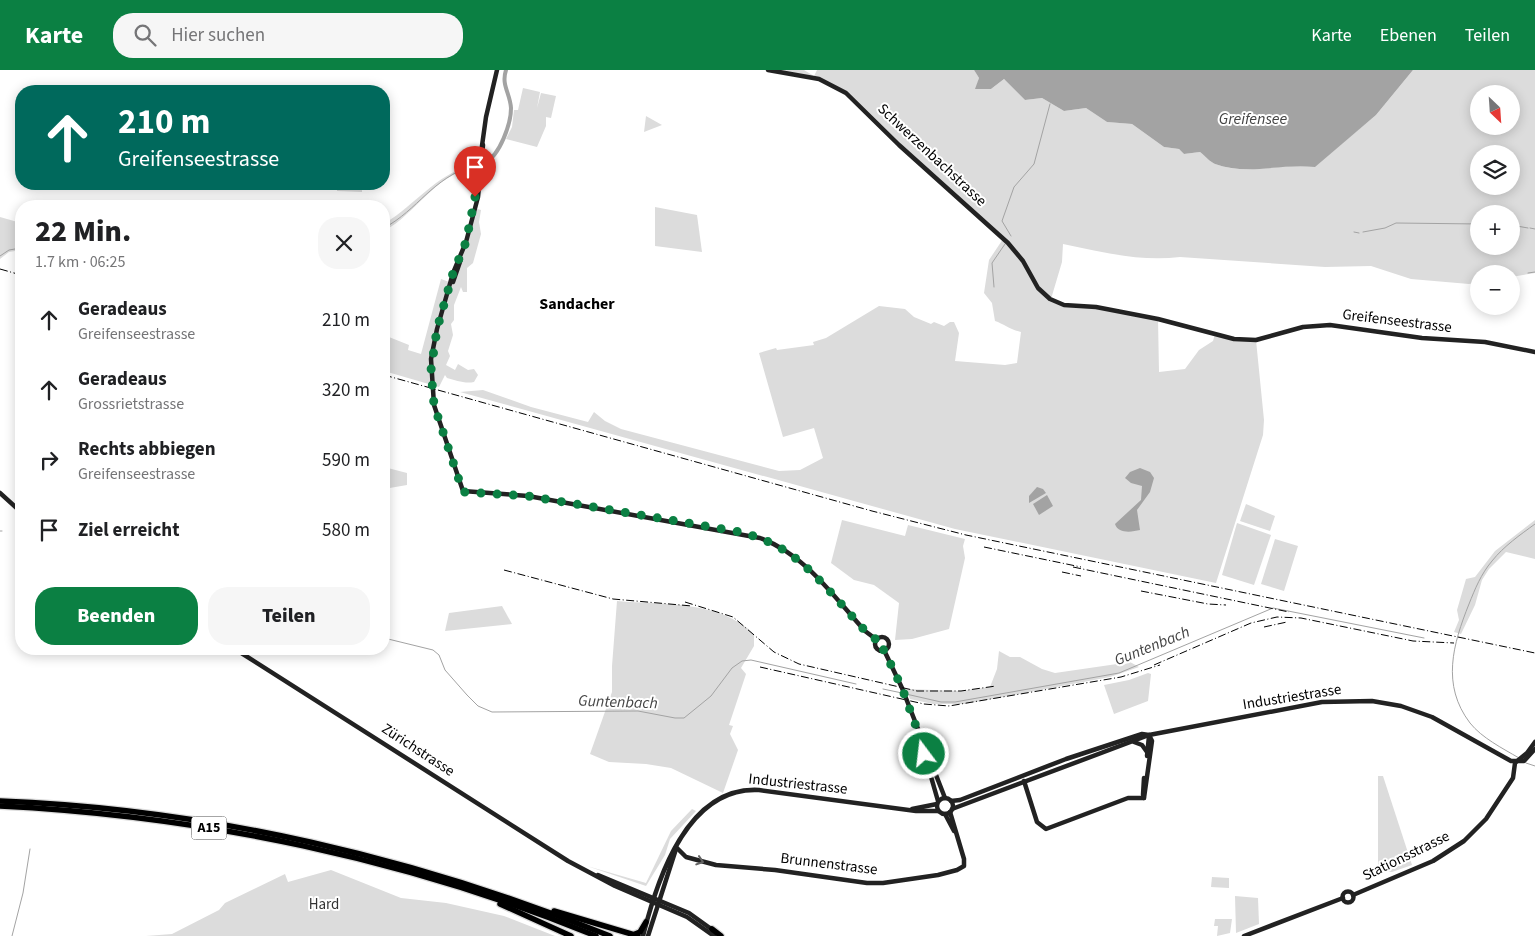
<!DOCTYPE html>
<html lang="de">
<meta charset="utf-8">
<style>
body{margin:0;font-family:"Source Sans 3",sans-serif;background:#f6f6f6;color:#202124;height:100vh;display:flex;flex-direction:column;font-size:19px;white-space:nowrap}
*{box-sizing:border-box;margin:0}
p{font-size:16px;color:#757577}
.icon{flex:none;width:28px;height:28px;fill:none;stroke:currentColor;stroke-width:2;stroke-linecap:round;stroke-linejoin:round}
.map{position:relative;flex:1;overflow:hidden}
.side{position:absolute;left:15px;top:130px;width:375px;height:455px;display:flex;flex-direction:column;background:#fff;border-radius:20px;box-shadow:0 2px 12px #0003}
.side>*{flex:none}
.top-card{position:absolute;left:15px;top:15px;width:375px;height:105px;border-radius:20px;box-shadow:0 2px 12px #0003;background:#00695c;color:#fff;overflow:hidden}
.needle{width:32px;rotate:155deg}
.tools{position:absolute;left:1470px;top:15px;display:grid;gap:10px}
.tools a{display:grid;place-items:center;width:50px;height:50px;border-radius:50%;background:#fff;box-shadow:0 2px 12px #0003;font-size:25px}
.pin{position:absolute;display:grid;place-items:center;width:42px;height:42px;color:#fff;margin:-51px -21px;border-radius:50% 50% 50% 0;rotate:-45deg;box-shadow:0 0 5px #0007}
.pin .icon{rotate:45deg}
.me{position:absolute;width:55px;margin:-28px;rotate:345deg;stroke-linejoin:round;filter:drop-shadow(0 0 4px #0008)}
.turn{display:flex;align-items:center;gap:18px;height:105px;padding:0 20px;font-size:22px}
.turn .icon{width:65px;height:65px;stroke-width:2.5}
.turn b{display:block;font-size:35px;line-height:42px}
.round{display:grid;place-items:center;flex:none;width:52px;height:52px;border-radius:20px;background:#f6f6f6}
.head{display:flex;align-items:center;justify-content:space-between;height:85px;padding:0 20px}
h1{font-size:30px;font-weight:800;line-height:38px}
.button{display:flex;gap:10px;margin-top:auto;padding:10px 20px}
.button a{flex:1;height:58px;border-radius:20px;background:#0b8043;color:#fff;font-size:20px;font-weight:800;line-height:58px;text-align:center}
.button a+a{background:#f6f6f6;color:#202124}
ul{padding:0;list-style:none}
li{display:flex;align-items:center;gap:15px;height:70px;padding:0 20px}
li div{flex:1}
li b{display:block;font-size:19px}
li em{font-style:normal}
header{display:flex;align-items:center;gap:30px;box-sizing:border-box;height:70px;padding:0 25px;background:#0b8043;color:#fff}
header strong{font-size:24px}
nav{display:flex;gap:28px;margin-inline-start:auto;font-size:18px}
.search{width:350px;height:45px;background:#f6f6f6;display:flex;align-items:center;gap:12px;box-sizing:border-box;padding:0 18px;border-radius:20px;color:#757577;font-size:19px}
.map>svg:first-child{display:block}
.green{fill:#dcdcdc;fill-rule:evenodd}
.water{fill:#a3a3a3}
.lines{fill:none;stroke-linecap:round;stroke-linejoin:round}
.stream{stroke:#a3a3a3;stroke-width:1}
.canal{stroke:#a3a3a3;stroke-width:4}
.highway-casing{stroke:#dbdbdb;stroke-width:8}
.secondary{stroke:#222;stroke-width:4.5}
.highway{stroke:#000;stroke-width:5.5}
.rail{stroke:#000;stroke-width:1;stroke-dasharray:8 2.5 1 2.5;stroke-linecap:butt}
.oneway{stroke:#646464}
.route{stroke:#0b8043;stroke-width:9;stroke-dasharray:0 16.2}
.labels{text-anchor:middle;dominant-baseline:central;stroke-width:4;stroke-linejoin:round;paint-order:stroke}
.shield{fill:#fff;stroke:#4c4c4c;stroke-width:1}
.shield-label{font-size:14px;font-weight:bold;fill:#000}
.street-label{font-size:15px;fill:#000;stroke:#fff}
.park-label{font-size:15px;fill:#333;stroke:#fff}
.water-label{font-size:16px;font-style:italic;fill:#444;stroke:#fff}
.neighbourhood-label{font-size:16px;font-weight:bold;fill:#000;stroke:#fff}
</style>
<header>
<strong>Karte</strong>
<div class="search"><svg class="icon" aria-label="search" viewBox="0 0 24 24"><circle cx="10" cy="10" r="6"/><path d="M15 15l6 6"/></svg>Hier suchen</div>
<nav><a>Karte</a><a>Ebenen</a><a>Teilen</a></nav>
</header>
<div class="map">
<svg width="1535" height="866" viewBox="0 0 1535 866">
<rect width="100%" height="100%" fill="#fff"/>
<g class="green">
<path d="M770,0H804L814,6L817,0H974L979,8L976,19H991L1004,9L1025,30L1042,28L1064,41L1086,38L1107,52L1132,54L1164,77L1179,79L1184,84L1200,82C1205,86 1210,92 1215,94C1247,106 1282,93 1315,96L1376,45L1413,0H1535V203L1511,207V204H1479V212L1469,214L1411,209L1371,196L1325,197L1180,187C1141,192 1101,182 1063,174L1062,192L1051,229L1064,235L1096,237L1158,249L1159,302L1185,299L1199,280L1213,271L1215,264L1256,270L1264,350L1263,365L1216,513L955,459L460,322L483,320L531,337L588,352L594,342L605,351L621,359L779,401L800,400L823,388L814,358L783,367L759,283L776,278L777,280L814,275L813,272L826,268L879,236L905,239L914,247L931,254L934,252L944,256L950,252H954L959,263L955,291L1005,295L1017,293L1021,262C1011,260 1004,254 995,251L992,233L984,223L989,190L1003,169L919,94L856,32L824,10ZM1479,24H1511V56H1479ZM1479,84H1511V116H1479ZM1479,144H1511V176H1479Z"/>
<path d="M523,18L540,22L537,38L541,23L556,26L551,48L546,47V56L537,77L506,69L512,57L514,40H518Z"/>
<path d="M646,46L662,55L644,62Z"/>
<path d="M475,93L474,98C435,104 416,144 384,161V154C419,132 431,108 475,93Z"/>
<path d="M332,114H362V122L337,121V116H332Z"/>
<path d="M655,137L697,145L702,182L655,176Z"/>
<path d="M474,138L481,140L479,152L481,164L473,193L467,198V222H463L461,217L454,235V250L451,254L453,265L448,281L450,286L446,295L455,300L458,294L468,300L474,299L478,305L474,312C464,314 456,310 447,308L445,305L439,317L384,301V265L409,275L408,280L421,284L441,209L452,213L460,196Z"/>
<path d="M0,147L21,153V180L9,182L0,189Z"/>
<path d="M384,397L407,403V415L384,419Z"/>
<path d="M1246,434L1275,446L1270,461L1240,451Z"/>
<path d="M842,450L905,466L908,455L965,469L963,476L965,488L949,559L912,569L895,570L899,533L874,515L854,510L831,493Z"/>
<path d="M1535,450V489L1506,482L1489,499L1482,510L1475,535L1461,564L1454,562L1459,550L1457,540L1466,509L1475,507L1495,481Z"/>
<path d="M1237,453L1271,465L1254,515L1222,505Z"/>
<path d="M1275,469L1298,476L1284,521L1261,514Z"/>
<path d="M617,531C663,535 719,530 754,564V576L741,598L746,604L729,655L733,656L730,664L738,680L723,723L671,698L646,694L609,692L590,684L612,622V596Z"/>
<path d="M502,536L512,554L445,561L449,543Z"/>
<path d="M999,581L1010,587H1020L1042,599L1055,603L1117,594L1121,596L1130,592L1139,597L1110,607L965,634H933L910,629L906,619L961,621L990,617L997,599Z"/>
<path d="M1148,603L1151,604L1148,631L1114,644L1104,615L1129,610Z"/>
<path d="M1378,706H1383L1412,795L1392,802L1378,801Z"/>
<path d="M692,739L696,741L670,769L665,785L646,816L587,796L646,813L671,761Z"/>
<path d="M331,800L401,828L446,833L504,846L555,866H146L172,864L219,840L225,833L285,804L288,812Z"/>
<path d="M1212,807L1229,808V818L1211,817Z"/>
<path d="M1235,826L1258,828L1259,854L1236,863Z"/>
<path d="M1215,849H1232L1230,863L1217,866L1218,856H1214Z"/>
</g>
<g class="water">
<path d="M974,0H1413L1376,45L1315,97C1282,93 1247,106 1215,94C1210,92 1205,86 1200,82L1184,84L1179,79L1164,77L1132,54L1107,52L1086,38L1064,41L1042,28L1025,30L1004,9L991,19H975L979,8Z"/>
<path d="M1140,398L1150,402L1154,408L1150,422L1137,440L1140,460C1132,462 1118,464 1115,454L1141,430L1142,416L1131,413L1125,408L1130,402Z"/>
<path d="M1037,417L1043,419L1046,423L1029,433V426Z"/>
<path d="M1047,425L1053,436L1039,445L1033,434Z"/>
</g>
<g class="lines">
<g class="stream">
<path d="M189,136H222"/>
<path d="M1511,155L1528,158"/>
<path d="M384,158C419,139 431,109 474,95"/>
<path d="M1530,158L1535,159"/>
<path d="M1354,162L1359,163"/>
<path d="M1363,162L1385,158L1396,153L1479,154"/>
<path d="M1011,166L1002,151L1014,117L1034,94L1050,34"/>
<path d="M0,186L9,180L21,178"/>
<path d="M1528,203L1535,202"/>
<path d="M994,217L992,193L1005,174"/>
<path d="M0,461H2"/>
<path d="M384,568L433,580L439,585L445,600L467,625L478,636L492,642L638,641L675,648H684L700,635L711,626L732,598L742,591L751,590L856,614"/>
<path d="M883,619L902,623"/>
<path d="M906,624L941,632H955L1119,603L1273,538L1424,568"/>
<path d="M1519,688C1502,678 1482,668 1470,653C1441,615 1453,574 1469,534C1475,519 1481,504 1492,491C1504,476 1520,465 1535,454"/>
<path d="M1526,693L1535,696"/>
<path d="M12,866L23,823L30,779"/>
</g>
<path class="canal" d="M485,92C500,86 511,53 511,38C510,23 501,15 506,0"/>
<defs>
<g id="highway">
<path d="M0,731C209,739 417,788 610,866"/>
<path d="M0,736C203,746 407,789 596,866"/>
<path d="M500,834L571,866"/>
<path d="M554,841L638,866"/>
<path d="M712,859L721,866"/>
<path d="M635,864L640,862L646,852"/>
</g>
</defs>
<use href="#highway" class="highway-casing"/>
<g class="secondary">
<path d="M768,0L819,9L846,23L899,75L1008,173L1023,191L1038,218L1050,229L1064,235L1096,237L1158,249L1234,269L1256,270L1303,257L1330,255L1422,268L1485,272L1535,282"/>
<path d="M483,75L478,127L466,172L453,203L437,259L431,289L434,335L463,421L528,426L760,468C806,485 833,526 865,561L877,570"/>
<path d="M475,126L486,47L497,0"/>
<path d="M453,212L461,189"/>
<path d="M0,423L21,442"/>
<circle cx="882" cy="574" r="7"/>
<path d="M235,579L568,791L615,816L687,847L714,866"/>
<path d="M884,580L902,618L945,728"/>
<path d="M1134,672L1142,675L1147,682"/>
<path d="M923,679L938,731"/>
<path d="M1147,686L1149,666"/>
<path d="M1516,692L1527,683L1535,672"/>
<path d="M1024,711L1037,752L1046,759L1128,728H1144"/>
<path d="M1143,725L1144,708"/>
<path d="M1144,728L1152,671L1149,665"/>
<circle cx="945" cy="736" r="8"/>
<path d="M951,731L960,730L1066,689L1142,664L1149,665L1322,632L1372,631L1401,636L1432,647L1511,691H1524L1535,679"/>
<path d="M912,739L937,734"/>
<path d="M952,739L1149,665"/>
<path d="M945,744L954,761"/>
<path d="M676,777L686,787L716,795L775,800L867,813H883L938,805L957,800L964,796V789L950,742"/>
<path d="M598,805L689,843L714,861"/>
<circle cx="1348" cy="827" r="5.5"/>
<path d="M1353,825L1433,791L1464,771L1486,749L1513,708L1515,693"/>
<path d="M643,866C657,809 687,716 759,720L916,741H938"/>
<path d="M648,866L676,779"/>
<path d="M1244,866L1343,828"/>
</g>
<use href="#highway" class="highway"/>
<g class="rail">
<path d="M0,199L21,205"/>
<path d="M384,305L872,441L966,465L1535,583"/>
<path d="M984,477L1081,497"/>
<path d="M1073,497L1289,542"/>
<path d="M504,500L613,529L692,536"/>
<path d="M1062,502L1081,506"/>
<path d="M1141,521L1208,534L1226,535"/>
<path d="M685,532L733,547L774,582L799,594L917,621H961L996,616"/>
<path d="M1264,557L1287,552"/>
<path d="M1154,595L1251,553L1277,547L1301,548L1413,571L1454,573"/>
<path d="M760,597L924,634L949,636L1121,607L1160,595"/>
</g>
</g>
<defs><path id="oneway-chevron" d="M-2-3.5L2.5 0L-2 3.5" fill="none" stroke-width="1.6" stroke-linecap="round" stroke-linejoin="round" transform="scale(1.25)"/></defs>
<use class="oneway" href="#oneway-chevron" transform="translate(700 791) rotate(18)"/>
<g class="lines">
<path class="route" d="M475,127L466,172L453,203L437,259L431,300L434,335L463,422L528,426L735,461C787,472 810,499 844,537C854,548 864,562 877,570L878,578L884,580L902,618L921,670L924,684"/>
</g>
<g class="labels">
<rect class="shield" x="191.5" y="746.5" width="35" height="23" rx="4"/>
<g class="shield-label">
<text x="209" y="758">A15</text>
</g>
<g class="street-label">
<text transform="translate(932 85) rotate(43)">Schwerzenbachstrasse</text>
<text transform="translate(1397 251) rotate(7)">Greifenseestrasse</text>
<text transform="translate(1292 627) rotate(-9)">Industriestrasse</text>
<text transform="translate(418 680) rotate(33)">Zürichstrasse</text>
<text transform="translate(798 714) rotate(6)">Industriestrasse</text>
<text transform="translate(1406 786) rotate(-26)">Stationsstrasse</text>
<text transform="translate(829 794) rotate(7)">Brunnenstrasse</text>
</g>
<g class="park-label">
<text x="324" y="834">Hard</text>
</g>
<g class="water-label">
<text x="1253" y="49">Greifensee</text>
<text transform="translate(1152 576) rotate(-22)">Guntenbach</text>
<text transform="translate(618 632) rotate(2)">Guntenbach</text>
</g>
<g class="neighbourhood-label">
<text x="577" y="234">Sandacher</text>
</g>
</g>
</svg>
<div class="tools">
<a><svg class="needle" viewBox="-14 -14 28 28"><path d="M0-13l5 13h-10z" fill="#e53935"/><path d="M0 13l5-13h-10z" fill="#757577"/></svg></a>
<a><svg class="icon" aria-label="layers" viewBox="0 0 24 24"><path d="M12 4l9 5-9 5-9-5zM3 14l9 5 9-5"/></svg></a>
<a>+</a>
<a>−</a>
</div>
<div class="pin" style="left:475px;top:127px;background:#d93025"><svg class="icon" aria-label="arrive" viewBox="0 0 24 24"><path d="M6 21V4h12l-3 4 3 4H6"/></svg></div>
<svg class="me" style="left:924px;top:684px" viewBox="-20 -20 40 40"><circle r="17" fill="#0b8043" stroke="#fff" stroke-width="3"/><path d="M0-11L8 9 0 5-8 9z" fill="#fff"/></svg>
<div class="top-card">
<div class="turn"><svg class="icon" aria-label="ahead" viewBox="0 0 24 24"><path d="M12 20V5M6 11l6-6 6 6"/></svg><div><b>210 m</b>Greifenseestrasse</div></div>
</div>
<section class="side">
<div class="head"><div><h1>22 Min.</h1><p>1.7 km · 06:25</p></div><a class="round"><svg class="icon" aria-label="close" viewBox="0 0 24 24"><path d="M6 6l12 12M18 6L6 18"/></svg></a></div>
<ul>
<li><svg class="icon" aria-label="ahead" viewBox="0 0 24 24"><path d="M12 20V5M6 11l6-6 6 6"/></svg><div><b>Geradeaus</b><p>Greifenseestrasse</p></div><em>210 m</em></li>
<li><svg class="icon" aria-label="ahead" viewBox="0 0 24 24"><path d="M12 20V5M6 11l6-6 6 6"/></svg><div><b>Geradeaus</b><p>Grossrietstrasse</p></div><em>320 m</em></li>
<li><svg class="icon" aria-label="right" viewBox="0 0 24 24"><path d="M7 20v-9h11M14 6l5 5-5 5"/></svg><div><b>Rechts abbiegen</b><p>Greifenseestrasse</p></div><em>590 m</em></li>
<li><svg class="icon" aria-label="arrive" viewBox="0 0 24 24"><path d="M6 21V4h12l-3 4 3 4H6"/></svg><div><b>Ziel erreicht</b></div><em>580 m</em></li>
</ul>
<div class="button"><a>Beenden</a><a>Teilen</a></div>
</section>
</div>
